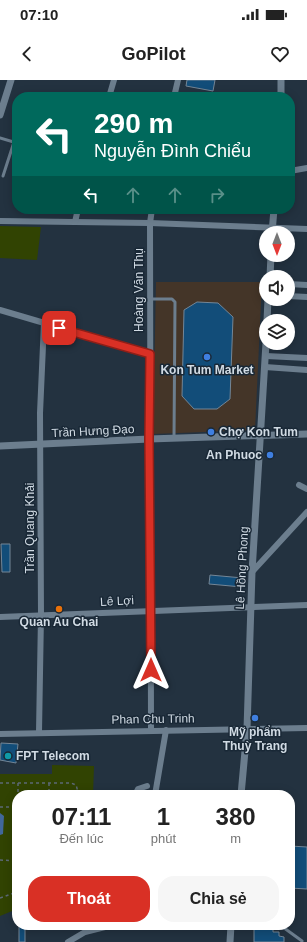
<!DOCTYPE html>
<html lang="vi">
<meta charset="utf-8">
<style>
body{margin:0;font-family:Helvetica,sans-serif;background:#f6f6f6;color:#222;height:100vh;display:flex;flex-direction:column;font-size:15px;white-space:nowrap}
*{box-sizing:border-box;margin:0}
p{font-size:13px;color:#767676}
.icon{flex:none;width:22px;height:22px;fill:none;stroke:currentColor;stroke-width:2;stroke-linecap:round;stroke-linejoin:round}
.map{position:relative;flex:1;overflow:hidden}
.side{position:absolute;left:12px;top:710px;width:283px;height:140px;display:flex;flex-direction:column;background:#fff;border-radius:16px;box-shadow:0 2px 10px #0003}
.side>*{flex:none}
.banner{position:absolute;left:12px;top:12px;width:283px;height:122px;border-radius:16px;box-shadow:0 2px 10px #0003;background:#00695c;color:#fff;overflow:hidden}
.needle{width:26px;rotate:180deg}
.controls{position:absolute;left:259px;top:146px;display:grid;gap:8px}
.controls a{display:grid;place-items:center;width:36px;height:36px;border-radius:50%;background:#fff;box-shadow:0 2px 10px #0003;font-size:20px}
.pin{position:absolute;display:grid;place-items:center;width:34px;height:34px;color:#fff;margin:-17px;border-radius:8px;box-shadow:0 2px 6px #0006}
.me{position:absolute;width:44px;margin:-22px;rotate:0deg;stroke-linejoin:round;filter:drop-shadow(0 0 3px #0008)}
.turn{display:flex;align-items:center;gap:14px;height:84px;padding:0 16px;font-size:18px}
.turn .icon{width:52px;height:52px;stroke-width:2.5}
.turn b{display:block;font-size:28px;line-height:34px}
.lanes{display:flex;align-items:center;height:38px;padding:0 16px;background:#0003;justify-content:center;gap:20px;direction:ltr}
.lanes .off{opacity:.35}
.eta{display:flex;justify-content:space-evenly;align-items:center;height:68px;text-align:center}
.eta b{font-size:24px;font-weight:700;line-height:28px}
.cta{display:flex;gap:8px;margin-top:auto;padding:8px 16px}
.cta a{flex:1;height:46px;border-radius:16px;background:#d93025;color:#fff;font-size:16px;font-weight:700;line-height:46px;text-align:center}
.cta a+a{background:#f6f6f6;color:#222}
.status{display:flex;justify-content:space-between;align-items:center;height:28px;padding:0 20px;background:#fff;direction:ltr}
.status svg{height:11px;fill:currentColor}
header{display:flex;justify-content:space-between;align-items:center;height:52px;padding:0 16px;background:#fff;font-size:18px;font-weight:700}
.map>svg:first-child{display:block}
.commercial{fill:#443528}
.green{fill:#314302}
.water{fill:#41679b}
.building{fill:#124d79;stroke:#748696}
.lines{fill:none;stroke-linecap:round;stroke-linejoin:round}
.path{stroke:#5c6976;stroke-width:1.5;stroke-dasharray:3 3;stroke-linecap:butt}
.service{stroke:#6c7e8e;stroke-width:3}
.minor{stroke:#6c7e8e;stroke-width:6}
.tertiary{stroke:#6c7e8e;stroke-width:7}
.route-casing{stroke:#8d1f18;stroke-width:10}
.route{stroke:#d93025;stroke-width:7}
.shop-dot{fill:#3f7fe0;stroke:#192836;stroke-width:1.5}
.food-dot{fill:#e8710a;stroke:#192836;stroke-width:1.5}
.culture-dot{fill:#0f9aa8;stroke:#192836;stroke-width:1.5}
.labels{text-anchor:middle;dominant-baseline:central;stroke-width:3;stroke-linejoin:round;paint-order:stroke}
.street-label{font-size:12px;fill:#d1dbe4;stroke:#192836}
.poi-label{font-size:12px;font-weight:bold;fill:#d1dbe4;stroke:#192836}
</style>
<div class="status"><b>07:10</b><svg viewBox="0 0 49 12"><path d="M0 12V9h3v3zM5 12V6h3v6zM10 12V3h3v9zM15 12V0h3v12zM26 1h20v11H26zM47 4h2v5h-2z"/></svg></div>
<header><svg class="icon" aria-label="back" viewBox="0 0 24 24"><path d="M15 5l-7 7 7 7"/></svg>GoPilot<svg class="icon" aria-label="heart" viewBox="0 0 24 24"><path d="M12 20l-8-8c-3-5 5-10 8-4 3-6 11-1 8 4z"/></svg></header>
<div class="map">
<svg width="307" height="862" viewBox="0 0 307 862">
<rect width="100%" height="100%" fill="#233240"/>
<path class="commercial" d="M156,202H262L255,350L153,354Z"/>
<g class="green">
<path d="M0,146L41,147L37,180L0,178Z"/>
<path d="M52,685L94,686L93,715H17V829L0,836V694H52Z"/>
</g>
<path class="water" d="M0,733L4,736L3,754L0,755Z"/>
<g class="building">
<path d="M187,0H215L213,11L186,6Z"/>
<path d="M197,222L218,223L233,237L230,319L217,329H194L182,316L184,230Z"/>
<path d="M1,464H10V492H2Z"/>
<path d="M210,495L243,498L242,507L209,504Z"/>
<path d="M1,663L18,664L16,683L0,680Z"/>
<path d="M290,766L307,767V809L290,808Z"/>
<rect x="19" y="846" width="6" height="16"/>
<path d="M254,847H273V852H279V856L284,857V862H254Z"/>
</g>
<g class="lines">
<g class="path">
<path d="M0,703H71L76,705L79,715"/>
<path d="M18,703V715"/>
<path d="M49,703V715"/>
<path d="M0,727H17"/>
<path d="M0,780L17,781"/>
<path d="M0,818L17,812"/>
</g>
<g class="service">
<path d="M0,58L17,63"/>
<path d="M3,96L14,62"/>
<path d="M150,219H172L175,222L174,358"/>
<path d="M280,845L302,861"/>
</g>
<g class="minor">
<path d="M109,17L114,0"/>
<path d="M174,17L178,0"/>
<path d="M290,91L307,88"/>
<path d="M0,141L150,143L307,149"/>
<path d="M75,142L78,129"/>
<path d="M288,204L307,205"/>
<path d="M288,216L307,217"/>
<path d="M0,230L150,274"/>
<path d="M266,276L307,278"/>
<path d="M265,287L307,290"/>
<path d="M299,405L307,409"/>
<path d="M252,492L307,432"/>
<path d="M0,537L307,525"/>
<path d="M151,650L150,143L152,129"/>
<path d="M39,652L41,535L40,333L44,243"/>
<path d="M0,654L307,648"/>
<path d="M135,715L138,709L147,706"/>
<path d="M155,715L166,650"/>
<path d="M68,862L85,852L113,845"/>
</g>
<g class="tertiary">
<path d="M281,17V0"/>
<path d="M0,35L11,0"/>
<path d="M272,153L274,129"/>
<path d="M270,197L271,175"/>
<path d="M267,241L268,219"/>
<path d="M0,366L149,359L307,354"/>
<path d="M241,715L247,649L252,492L266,263"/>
<path d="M230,862L231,845"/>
</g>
</g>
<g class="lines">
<defs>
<path id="route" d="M59,248L150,274L149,359L151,590"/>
</defs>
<use href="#route" class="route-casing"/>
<use href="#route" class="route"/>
</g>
<g class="shop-dot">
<circle cx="207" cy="277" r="4"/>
<circle cx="211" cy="352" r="4"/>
<circle cx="270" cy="375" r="4"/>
<circle cx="255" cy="638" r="4"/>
</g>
<circle class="food-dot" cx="59" cy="529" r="4"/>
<circle class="culture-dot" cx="8" cy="676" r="4"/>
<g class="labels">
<g class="street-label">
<text transform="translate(139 210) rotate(-90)">Hoàng Văn Thụ</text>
<text transform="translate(93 351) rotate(-3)">Trần Hưng Đạo</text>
<text transform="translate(30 448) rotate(-90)">Trần Quang Khải</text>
<text transform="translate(242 488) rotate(-87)">Lê Hồng Phong</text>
<text transform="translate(117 521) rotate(-3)">Lê Lợi</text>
<text transform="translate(153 639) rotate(-1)">Phan Chu Trinh</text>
</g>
<g class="poi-label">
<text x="207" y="290">Kon Tum Market</text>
<text x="219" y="352" text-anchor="start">Chợ Kon Tum</text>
<text x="262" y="375" text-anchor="end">An Phuoc</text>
<text x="59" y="542">Quan Au Chai</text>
<text x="255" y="652">Mỹ phẩm<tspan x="255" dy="14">Thuỳ Trang</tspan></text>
<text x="16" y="676" text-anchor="start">FPT Telecom</text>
</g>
</g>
</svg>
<div class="controls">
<a><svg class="needle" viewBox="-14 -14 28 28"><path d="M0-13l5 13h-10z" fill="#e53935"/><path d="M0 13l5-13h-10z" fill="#767676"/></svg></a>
<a><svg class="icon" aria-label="sound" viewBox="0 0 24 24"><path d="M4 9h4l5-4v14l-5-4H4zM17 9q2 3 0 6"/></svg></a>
<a><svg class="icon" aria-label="layers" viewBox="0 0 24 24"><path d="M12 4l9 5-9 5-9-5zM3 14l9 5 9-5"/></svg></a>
</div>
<div class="pin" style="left:59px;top:248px;background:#d93025"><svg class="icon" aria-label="arrive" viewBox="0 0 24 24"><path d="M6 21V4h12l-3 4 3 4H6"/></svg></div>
<svg class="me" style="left:151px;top:590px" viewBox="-20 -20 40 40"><path d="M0-17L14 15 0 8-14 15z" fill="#d93025" stroke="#fff" stroke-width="4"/></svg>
<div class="banner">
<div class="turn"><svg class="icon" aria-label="left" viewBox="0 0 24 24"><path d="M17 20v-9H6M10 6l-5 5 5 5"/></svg><div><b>290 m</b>Nguyễn Đình Chiểu</div></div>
<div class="lanes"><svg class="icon" aria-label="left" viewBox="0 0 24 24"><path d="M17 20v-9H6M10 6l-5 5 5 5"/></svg><svg class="icon off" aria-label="ahead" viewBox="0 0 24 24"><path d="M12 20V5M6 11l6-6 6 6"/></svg><svg class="icon off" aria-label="ahead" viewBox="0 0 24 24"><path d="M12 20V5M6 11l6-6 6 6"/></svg><svg class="icon off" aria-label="right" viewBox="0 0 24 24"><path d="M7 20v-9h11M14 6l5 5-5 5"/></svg></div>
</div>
<section class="side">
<div class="eta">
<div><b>07:11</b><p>Đến lúc</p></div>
<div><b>1</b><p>phút</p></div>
<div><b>380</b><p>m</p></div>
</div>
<div class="cta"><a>Thoát</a><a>Chia sẻ</a></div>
</section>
</div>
